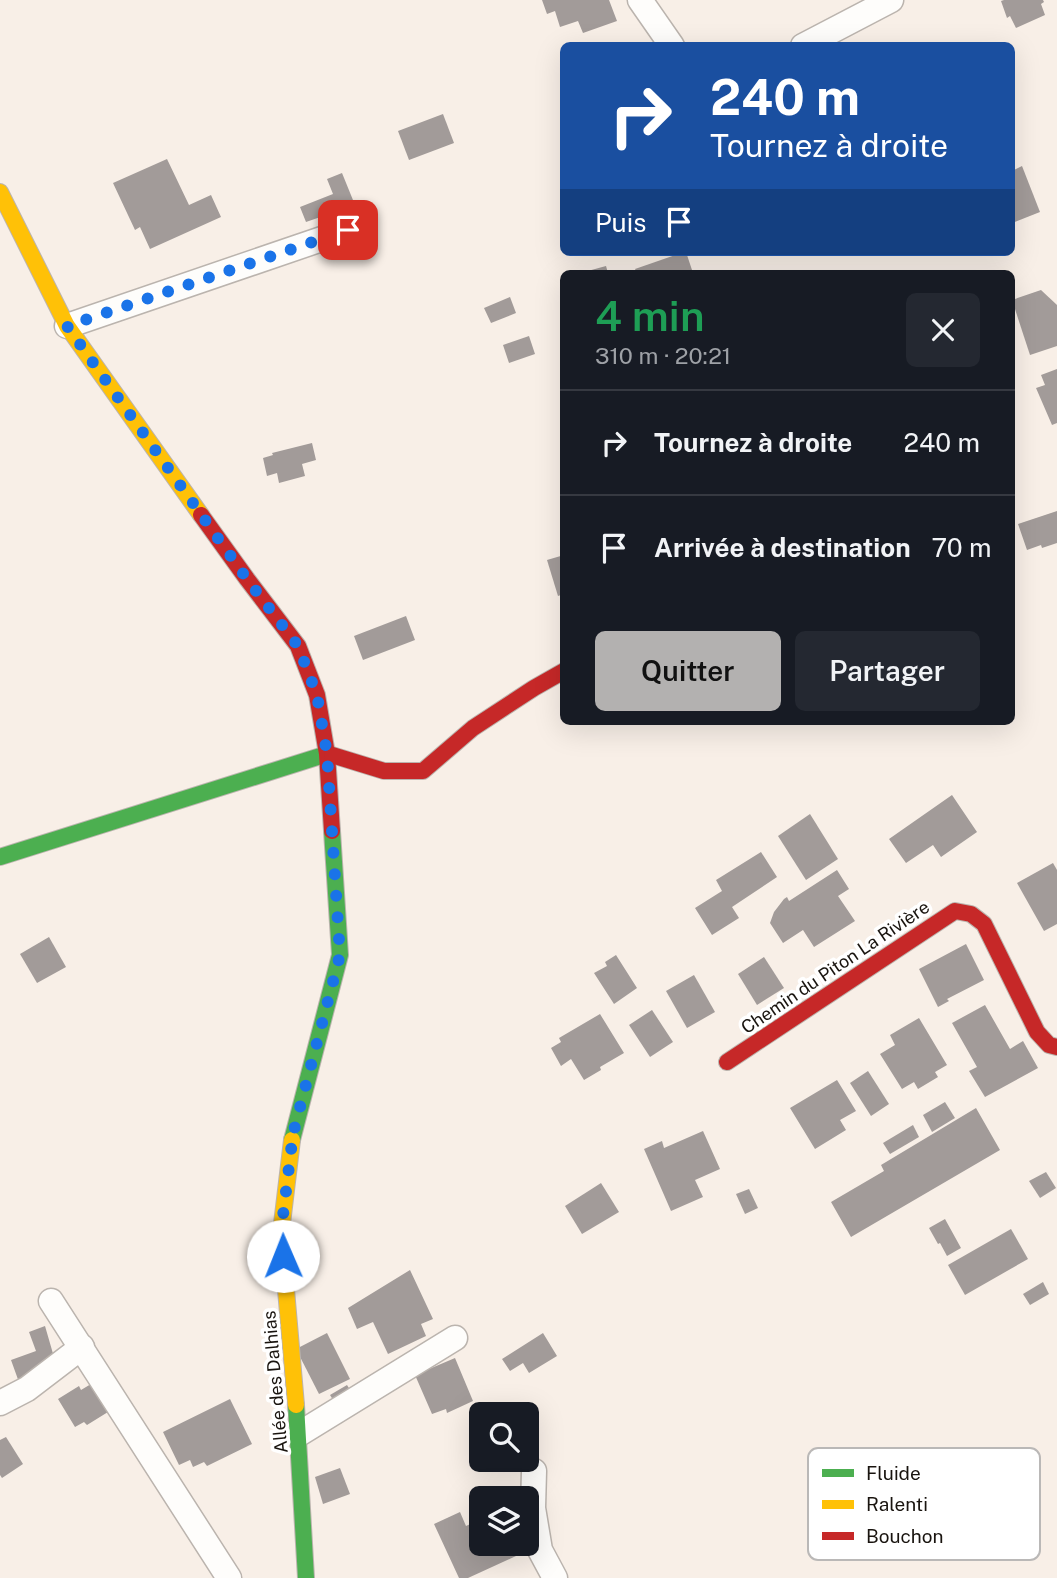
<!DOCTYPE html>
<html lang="fr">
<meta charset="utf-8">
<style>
body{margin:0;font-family:"Public Sans",sans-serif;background:#242831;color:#f1f3f6;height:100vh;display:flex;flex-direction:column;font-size:26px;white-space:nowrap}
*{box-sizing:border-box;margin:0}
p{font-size:23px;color:#9ea1a6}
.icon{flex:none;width:38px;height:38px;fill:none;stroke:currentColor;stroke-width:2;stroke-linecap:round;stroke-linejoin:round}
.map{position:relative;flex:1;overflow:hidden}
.sheet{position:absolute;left:560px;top:270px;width:455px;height:455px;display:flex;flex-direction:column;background:#171b24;border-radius:10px;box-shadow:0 7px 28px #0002}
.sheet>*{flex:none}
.hud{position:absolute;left:560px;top:42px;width:455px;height:214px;border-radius:10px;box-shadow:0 7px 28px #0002;background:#1a4fa0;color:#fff;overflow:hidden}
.fabs{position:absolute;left:469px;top:1402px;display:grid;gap:14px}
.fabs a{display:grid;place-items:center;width:70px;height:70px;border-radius:10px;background:#171b24;box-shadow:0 7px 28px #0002;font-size:35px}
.pin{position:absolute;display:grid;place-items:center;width:60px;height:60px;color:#fff;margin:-30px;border-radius:14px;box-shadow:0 4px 10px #0006}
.me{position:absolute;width:77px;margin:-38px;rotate:359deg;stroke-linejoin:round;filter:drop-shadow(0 0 5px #0008)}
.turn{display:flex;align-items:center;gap:24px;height:147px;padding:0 35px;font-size:32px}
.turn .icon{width:91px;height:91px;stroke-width:2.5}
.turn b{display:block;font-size:49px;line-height:60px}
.then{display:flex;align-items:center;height:66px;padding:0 35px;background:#0003;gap:14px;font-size:26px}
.round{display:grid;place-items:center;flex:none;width:74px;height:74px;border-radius:10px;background:#242831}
.head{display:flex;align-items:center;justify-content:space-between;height:119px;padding:0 35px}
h1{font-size:42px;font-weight:600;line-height:52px;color:#1e9e55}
.action{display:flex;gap:14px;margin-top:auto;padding:14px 35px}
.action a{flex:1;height:80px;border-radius:10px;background:#b3b1b0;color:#111;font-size:28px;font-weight:600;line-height:80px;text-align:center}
.action a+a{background:#242831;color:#f1f3f6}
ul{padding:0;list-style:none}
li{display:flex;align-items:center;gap:21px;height:105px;padding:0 35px;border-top:2px solid #363941}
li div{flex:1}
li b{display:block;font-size:26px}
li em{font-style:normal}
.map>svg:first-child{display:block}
.building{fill:#a29b99}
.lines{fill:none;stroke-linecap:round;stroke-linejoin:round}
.street-casing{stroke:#bbb4ae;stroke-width:27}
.fast-casing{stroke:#bbb4ae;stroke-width:18}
.slow-casing{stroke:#bbb4ae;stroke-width:18}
.jam-casing{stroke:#bbb4ae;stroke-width:18}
.street{stroke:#fefdfb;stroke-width:24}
.fast{stroke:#4caf50;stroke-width:16}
.slow{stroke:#ffc107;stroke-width:16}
.jam{stroke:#c62828;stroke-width:16}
.route{stroke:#1a73e8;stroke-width:12;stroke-dasharray:0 21.6}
.labels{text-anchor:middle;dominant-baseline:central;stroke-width:7;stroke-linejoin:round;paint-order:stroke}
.street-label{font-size:18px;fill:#19140f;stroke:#fff}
.key{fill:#fff;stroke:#bab8b7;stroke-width:2}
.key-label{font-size:19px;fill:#19140f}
</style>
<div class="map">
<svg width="1057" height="1578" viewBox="0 0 1057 1578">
<rect width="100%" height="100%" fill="#f8efe7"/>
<g class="building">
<path d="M542,0H609L617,21L583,33L578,21L560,27L555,11L547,14Z"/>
<path d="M1004,0H1043L1044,2L1041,4L1045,15L1016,28L1010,16L1007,18L1001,1Z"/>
<path d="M443,114L454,143L409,160L398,131Z"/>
<path d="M167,159L189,205L211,195L221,217L150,249L140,227L135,230L113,183Z"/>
<path d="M1022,166L1040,212L1012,223V171Z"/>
<path d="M342,173L355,205L306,222L300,207L333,194L327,179Z"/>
<path d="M684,252H686L693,273H637L635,269Z"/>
<path d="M606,266L608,273H584V272Z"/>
<path d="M1041,290L1057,305V346L1030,355L1012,300Z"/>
<path d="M510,297L516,313L491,323L484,308Z"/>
<path d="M529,336L535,354L509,363L503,345Z"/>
<path d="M1057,369V423L1052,425L1036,388L1045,385L1041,375Z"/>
<path d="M312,443L316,460L302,464L305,476L279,483L277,473L267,476L263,458L273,455L272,453Z"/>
<path d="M1057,511V543L1042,548L1041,545L1027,550L1018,524Z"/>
<path d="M564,555V594L558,596L547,560Z"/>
<path d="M406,616L415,640L363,660L354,636Z"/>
<path d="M952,795L977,832L941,857L933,845L906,863L889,839Z"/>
<path d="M810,814L838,859L806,880L778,836Z"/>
<path d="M761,852L777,877L732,907L739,918L712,935L695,908L722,891L716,880Z"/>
<path d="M1053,863L1057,870V924L1044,931L1017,883Z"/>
<path d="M837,870L849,889L838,896L855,921L814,947L803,930L783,943L770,923L774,912L784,899L787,897L789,901Z"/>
<path d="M49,937L66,967L37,983L20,954Z"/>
<path d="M966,944L984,980L947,999L949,1001L938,1007L919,969Z"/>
<path d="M616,955L637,988L614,1004L594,973L607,966L605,962Z"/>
<path d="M764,957L784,988L757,1005L738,974Z"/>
<path d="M694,975L715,1012L687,1028L666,991Z"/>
<path d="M985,1005L1010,1049L1023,1041L1038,1068L985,1097L969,1071L977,1067L952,1023Z"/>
<path d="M652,1010L673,1042L650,1057L629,1025Z"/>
<path d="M600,1014L624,1053L600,1067L601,1070L584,1080L571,1059L561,1066L551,1048L561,1042L559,1038Z"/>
<path d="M919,1018L947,1065L935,1072L938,1077L918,1089L914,1082L902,1089L880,1054L895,1045L890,1035Z"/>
<path d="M868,1071L889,1104L871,1116L850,1083Z"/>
<path d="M837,1080L856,1111L840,1120L846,1130L815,1149L790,1108Z"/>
<path d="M945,1102L955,1118L932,1132L923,1115Z"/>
<path d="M976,1108L1000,1150L851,1237L831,1202L884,1171L881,1165Z"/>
<path d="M913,1125L919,1137L890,1154L883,1143Z"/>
<path d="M703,1131L720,1169L695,1180L703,1197L671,1211L644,1149L662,1141L664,1148Z"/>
<path d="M1046,1172L1056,1188L1040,1198L1029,1181Z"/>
<path d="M601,1183L619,1212L582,1234L565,1206Z"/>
<path d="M749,1189L758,1208L745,1214L736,1194Z"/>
<path d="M945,1219L961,1248L947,1256L940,1243L938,1244L929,1228Z"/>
<path d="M1011,1229L1028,1259L965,1295L948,1265Z"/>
<path d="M410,1270L433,1319L421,1324L426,1336L388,1354L373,1322L357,1329L348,1308Z"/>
<path d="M1043,1282L1049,1294L1030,1305L1023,1294Z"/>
<path d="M45,1326L56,1364L20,1385L11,1360L36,1351L29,1332Z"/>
<path d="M327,1333L350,1379L319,1394L296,1349Z"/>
<path d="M543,1333L557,1356L529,1373L523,1363L510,1371L502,1359Z"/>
<path d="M455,1358L473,1401L447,1413L446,1409L432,1414L415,1375Z"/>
<path d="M91,1384L108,1412L87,1425L84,1422L75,1427L58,1399L79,1386L81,1390Z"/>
<path d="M347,1385L355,1398L338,1408L330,1395Z"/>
<path d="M230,1399L252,1444L207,1466L204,1462L193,1467L190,1460L179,1465L163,1432Z"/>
<path d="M6,1437L23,1464L2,1478L0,1475V1440Z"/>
<path d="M340,1468L350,1494L323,1504L315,1477Z"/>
<path d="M460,1512L466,1526L481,1519V1544H510L516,1556L468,1578H459L434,1524Z"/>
</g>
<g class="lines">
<defs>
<g id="street">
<path d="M640,0L672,46"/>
<path d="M803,46L891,0"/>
<path d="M67,326L348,230"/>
<path d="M51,1301L229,1578"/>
<path d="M0,1403L27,1389L82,1347"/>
<path d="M299,1434L455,1338"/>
<path d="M534,1471L533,1508L540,1550L555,1578"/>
</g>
<g id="fast">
<path d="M0,857L327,754L332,755"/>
<path d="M292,1140L340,955L332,831"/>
<path d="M296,1405L306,1578"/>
</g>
<g id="slow">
<path d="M0,192L67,326L201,515"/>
<path d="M292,1140L281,1232L296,1405"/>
</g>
<g id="jam">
<path d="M201,515L247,579L298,646L317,695L327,754L332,831"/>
<path d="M332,755L384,771H423L473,728L534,688L564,671"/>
<path d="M727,1062L955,911L971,914L984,924L1037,1032L1049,1045L1057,1047"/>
</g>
</defs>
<use href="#street" class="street-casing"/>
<use href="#fast" class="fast-casing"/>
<use href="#slow" class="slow-casing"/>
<use href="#jam" class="jam-casing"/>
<use href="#street" class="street"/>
<use href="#fast" class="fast"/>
<use href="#slow" class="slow"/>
<use href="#jam" class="jam"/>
</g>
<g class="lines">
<path class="route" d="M283,1256L281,1232L293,1134L340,955L327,754L317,695L298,646L247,579L67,326L348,230"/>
</g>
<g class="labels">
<g class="street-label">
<text transform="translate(835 967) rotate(-34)">Chemin du Piton La Rivière</text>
<text transform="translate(275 1382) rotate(-95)">Allée des Dalhias</text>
</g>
</g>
<rect x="808" y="1448" width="232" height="112" rx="10" class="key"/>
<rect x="822" y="1469" width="32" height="8" fill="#4caf50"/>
<rect x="822" y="1500" width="32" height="9" fill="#ffc107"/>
<rect x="822" y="1532" width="32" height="8" fill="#c62828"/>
<g class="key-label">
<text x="866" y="1480">Fluide</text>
<text x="866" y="1511">Ralenti</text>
<text x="866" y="1543">Bouchon</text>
</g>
</svg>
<div class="fabs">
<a><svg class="icon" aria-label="search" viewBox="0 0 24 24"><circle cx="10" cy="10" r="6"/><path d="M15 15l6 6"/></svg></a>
<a><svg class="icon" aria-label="layers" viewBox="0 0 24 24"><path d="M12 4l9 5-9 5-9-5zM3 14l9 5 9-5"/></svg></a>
</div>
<div class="pin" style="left:348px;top:230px;background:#d93025"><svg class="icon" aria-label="arrive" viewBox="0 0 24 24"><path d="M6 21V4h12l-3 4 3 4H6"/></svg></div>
<svg class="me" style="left:283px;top:1256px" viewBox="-20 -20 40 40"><circle r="19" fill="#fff"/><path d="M0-13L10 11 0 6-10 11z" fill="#1a73e8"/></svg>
<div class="hud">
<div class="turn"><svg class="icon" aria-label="right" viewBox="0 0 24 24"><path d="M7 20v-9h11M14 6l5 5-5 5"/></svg><div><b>240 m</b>Tournez à droite</div></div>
<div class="then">Puis<svg class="icon" aria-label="arrive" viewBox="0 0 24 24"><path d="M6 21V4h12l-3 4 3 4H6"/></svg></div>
</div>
<section class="sheet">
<div class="head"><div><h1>4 min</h1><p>310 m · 20:21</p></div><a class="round"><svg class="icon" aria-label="close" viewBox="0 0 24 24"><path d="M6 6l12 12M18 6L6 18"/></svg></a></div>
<ul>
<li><svg class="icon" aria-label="right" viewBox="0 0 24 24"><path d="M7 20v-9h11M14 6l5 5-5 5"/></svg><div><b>Tournez à droite</b></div><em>240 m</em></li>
<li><svg class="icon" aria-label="arrive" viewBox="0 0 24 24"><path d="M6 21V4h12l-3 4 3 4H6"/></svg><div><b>Arrivée à destination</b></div><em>70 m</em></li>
</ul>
<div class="action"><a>Quitter</a><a>Partager</a></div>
</section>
</div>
